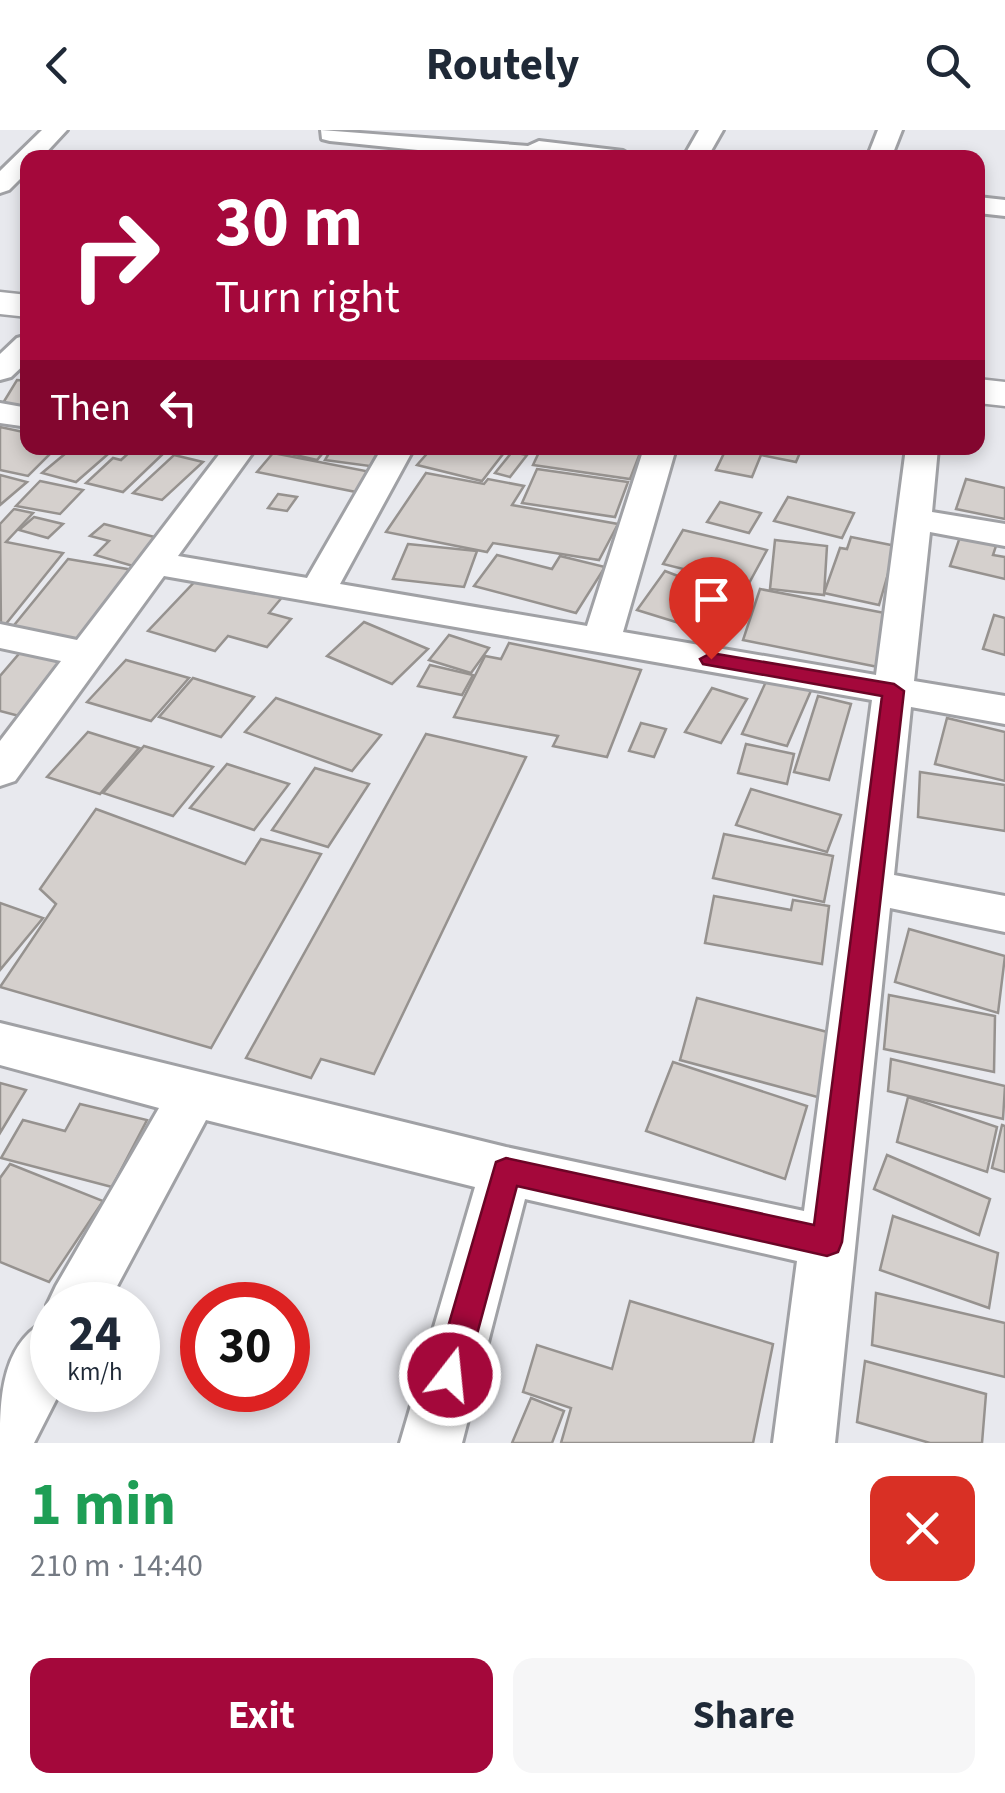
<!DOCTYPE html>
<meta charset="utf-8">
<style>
body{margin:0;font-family:"Source Sans 3",sans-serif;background:#f6f6f7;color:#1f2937;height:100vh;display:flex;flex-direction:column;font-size:38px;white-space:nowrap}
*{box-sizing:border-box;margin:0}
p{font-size:32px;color:#747a83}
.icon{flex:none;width:55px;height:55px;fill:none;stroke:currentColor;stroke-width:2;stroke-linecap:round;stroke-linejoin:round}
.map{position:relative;height:1313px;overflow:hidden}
.side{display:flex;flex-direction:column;background:#fff;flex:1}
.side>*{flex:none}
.banner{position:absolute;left:20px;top:20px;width:965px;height:305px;border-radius:20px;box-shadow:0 5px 15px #0003;background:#a4083b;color:#fff;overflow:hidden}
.speed{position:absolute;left:30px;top:1152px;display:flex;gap:20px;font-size:50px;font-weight:700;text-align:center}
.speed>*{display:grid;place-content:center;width:130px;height:130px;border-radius:50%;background:#fff;box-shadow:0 5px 15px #0003;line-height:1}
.speed small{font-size:25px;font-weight:400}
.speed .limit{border:15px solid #d22;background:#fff;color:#111}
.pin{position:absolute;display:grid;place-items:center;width:85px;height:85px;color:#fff;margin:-102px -42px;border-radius:50% 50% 50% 0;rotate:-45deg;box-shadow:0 0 10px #0007}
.pin .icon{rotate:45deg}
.me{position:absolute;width:110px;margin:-55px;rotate:16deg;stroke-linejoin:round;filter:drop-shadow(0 0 8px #0008)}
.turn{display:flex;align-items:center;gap:35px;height:210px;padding:0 30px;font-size:45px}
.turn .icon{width:130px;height:130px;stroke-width:2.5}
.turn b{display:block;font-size:70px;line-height:85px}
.then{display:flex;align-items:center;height:95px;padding:0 30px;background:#0003;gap:20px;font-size:38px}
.round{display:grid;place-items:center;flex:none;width:105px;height:105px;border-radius:20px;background:#f6f6f7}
.head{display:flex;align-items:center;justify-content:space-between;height:170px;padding:0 30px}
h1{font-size:60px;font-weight:700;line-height:75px;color:#1e9e55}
.primary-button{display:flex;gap:20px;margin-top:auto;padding:20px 30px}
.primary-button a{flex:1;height:115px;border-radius:20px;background:#a4083b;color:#fff;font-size:40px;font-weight:700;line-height:115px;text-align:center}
.primary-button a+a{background:#f6f6f7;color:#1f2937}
header{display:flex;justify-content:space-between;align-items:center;height:130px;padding:0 30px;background:#fff;font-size:45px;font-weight:700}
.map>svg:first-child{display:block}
.building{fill:#d5d0cd;stroke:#96928f;stroke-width:2.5}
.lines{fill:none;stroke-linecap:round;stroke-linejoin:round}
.minor-casing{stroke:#a0a1a5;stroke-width:6}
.tertiary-casing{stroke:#a0a1a5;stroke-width:5}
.minor{fill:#fff;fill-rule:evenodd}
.tertiary{fill:#fff;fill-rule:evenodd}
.route{fill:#a4083b;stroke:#6b0526;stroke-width:2.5}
</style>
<header><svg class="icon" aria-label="back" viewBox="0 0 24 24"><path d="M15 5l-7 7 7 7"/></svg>Routely<svg class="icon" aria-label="search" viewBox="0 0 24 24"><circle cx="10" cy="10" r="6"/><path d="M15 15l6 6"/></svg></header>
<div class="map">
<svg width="1005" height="1313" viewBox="0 0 1005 1313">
<rect width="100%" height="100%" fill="#e8e9ee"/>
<g class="building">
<path d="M17,250L28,251V275L24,280L0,278Z"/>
<path d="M0,297L28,303V318H56L28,346L0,340Z"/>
<path d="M72,318H115L76,352L42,343Z"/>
<path d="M134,318L167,320L123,362L86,353L113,328L121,330Z"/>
<path d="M265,318H327L317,330Z"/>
<path d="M332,318H388L377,337L325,330Z"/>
<path d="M432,318H475L503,324L482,351L417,335Z"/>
<path d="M541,318H642L630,349L533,335Z"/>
<path d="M716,318H802L796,332L761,325L752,347L716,340L726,319Z"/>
<path d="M512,322L527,325L510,347L495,343Z"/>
<path d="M273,323L376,343L361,363L257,342Z"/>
<path d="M174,325L203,332L162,370L133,363Z"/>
<path d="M537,339L628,352L615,387L522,373Z"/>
<path d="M426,343L484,354L488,349L524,356L512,375L618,394L599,430L493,413L487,422L386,402Z"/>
<path d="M0,345L27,352L0,375Z"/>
<path d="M966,349L1005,358V389L956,379Z"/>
<path d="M40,351L83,360L60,384L16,376Z"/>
<path d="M278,364L297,367L287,381L268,378Z"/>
<path d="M788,367L854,383L842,408L774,391Z"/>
<path d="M720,372L761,383L749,403L707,392Z"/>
<path d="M14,379L33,383L6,412L63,423L1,500L0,394Z"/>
<path d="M34,387L63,394L48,408L19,400Z"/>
<path d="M104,394L166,410L140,438L95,425L109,411L90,406Z"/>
<path d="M683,400L767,420L748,455L663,434Z"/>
<path d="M961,404L997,413L993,425L1005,427V449L950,436Z"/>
<path d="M851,407L896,416L879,475L824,463L840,418L847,419Z"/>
<path d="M775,410L827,416L824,465L770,459Z"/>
<path d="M408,414L477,421L464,457L393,449Z"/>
<path d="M497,425L552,439L560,426L605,437L576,483L474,456Z"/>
<path d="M68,429L139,441L85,513L11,499Z"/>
<path d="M665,441L743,471L721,506L637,480Z"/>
<path d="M204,442L284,465L269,483L291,489L267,517L228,506L215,521L148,501Z"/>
<path d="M760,459L895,485L883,538L743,510Z"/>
<path d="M994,485L1005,488V525L983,519Z"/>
<path d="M364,492L428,519L392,554L327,526Z"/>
<path d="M449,505L489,518L471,543L429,530Z"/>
<path d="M509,513L641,540L607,627L553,616L558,606L454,587L485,526L501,529Z"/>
<path d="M24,518L76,530L27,588L0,581V546Z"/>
<path d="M126,530L189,548L151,591L87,572Z"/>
<path d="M430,535L473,545L462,565L418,556Z"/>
<path d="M769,545L813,556L787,616L742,604Z"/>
<path d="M193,548L254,567L221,607L159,587Z"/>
<path d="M712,558L747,569L721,613L685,602Z"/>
<path d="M818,566L851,574L829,650L794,642Z"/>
<path d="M276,568L381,605L352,641L245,602Z"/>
<path d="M947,588L1005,602V651L935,634Z"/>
<path d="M641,593L666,599L654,627L629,621Z"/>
<path d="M88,602L139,618L100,664L47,647Z"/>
<path d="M426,604L526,627L374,944L321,929L311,948L246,928Z"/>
<path d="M746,614L794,624L787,654L738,643Z"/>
<path d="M144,616L213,637L173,686L103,663Z"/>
<path d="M227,634L289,654L254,700L190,678Z"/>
<path d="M315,638L369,654L328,717L272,700Z"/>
<path d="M920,642L1005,655V701L918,687Z"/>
<path d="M751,659L841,685L827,722L736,695Z"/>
<path d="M96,679L245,734L261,709L321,724L211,918L0,857L56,774L40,759Z"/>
<path d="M724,704L833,726L824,772L713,748Z"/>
<path d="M714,766L791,780L793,770L829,776L822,834L705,813Z"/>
<path d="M0,773L43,788L0,840Z"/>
<path d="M909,799L1005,826L998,883L895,852Z"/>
<path d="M889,865L995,886L994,942L884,919Z"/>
<path d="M697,868L835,904L821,968L680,930Z"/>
<path d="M891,929L1005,956L1003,989L888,961Z"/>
<path d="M673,932L807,976L785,1049L646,1001Z"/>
<path d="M0,953L26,960L0,1003Z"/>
<path d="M908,967L997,997L987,1042L897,1012Z"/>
<path d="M80,974L147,990L112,1057L1,1028L23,990L65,1001Z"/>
<path d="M1002,995L1005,996V1042L992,1038Z"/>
<path d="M887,1025L990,1069L979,1105L874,1059Z"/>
<path d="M10,1034L103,1071L49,1152L0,1132V1048Z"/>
<path d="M893,1086L998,1123L989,1178L880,1140Z"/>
<path d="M876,1163L1005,1193V1247L872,1215Z"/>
<path d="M630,1171L773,1214L753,1313H561L571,1278L523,1262L537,1215L612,1239Z"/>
<path d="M865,1231L986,1264L982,1313H930L857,1292Z"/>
<path d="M531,1268L564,1281L552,1313H512Z"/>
</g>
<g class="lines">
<defs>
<g id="minor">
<path d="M42,0H67L41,28H28V41L9,60L0,63V41Z"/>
<path d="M321,0L528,16L539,11L623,21L635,28H496L330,11L322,9Z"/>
<path d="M699,0H723L707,28H683Z"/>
<path d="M878,0H902L891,28H867Z"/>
<path d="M978,67L1005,70V86L978,83Z"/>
<path d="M28,205V231L11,247L0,250V224L17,208Z"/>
<path d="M0,273L28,278V297L0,293Z"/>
<path d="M224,318H256L178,426L307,448L382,318H414L340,454L587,496L644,318H676L623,502L876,545L906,318H938L932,382L1005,394V416L930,402L914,551L1005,566V594L911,577L894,745L1005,766V802L890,778L835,1313H773L797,1131L525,1069L462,1313H400L475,1057L206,990L107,1175H52V1187L47,1175L56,1156L159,978L0,935V893L506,1017L804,1081L872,570L164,446L15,651L0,656V611L61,531L0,518V494L77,510Z"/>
<path d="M52,1188V1260H61L34,1313H0C0,1266 2,1209 52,1188Z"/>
</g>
<g id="tertiary">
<path d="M0,162L28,165V187L0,184Z"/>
<path d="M978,249L1005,252V276L978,273Z"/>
</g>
</defs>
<use href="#minor" class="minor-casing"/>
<use href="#tertiary" class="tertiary-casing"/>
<use href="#minor" class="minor"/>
<use href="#tertiary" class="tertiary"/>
</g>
<path class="route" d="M711,523L894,554L904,561L842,1112L838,1122L827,1126L517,1056L466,1245L461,1256L450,1261L438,1256L434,1245L496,1032L506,1028L814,1095L882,566L703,534L700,529Z"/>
</svg>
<div class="speed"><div>24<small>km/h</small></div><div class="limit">30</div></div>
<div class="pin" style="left:711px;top:529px;background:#d93025"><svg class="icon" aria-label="arrive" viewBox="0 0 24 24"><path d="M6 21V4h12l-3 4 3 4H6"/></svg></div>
<svg class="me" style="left:450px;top:1245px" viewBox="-20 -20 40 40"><circle r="17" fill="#a4083b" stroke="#fff" stroke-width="3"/><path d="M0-11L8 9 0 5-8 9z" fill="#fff"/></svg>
<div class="banner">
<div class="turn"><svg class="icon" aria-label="right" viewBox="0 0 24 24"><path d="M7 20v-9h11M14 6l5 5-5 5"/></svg><div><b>30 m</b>Turn right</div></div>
<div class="then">Then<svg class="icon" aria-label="left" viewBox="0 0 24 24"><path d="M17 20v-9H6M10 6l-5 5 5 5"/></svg></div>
</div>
</div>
<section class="side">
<div class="head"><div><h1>1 min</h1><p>210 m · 14:40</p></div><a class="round" style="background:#d93025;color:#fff"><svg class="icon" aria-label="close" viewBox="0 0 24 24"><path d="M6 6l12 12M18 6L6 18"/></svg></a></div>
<div class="primary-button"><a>Exit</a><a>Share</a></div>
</section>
